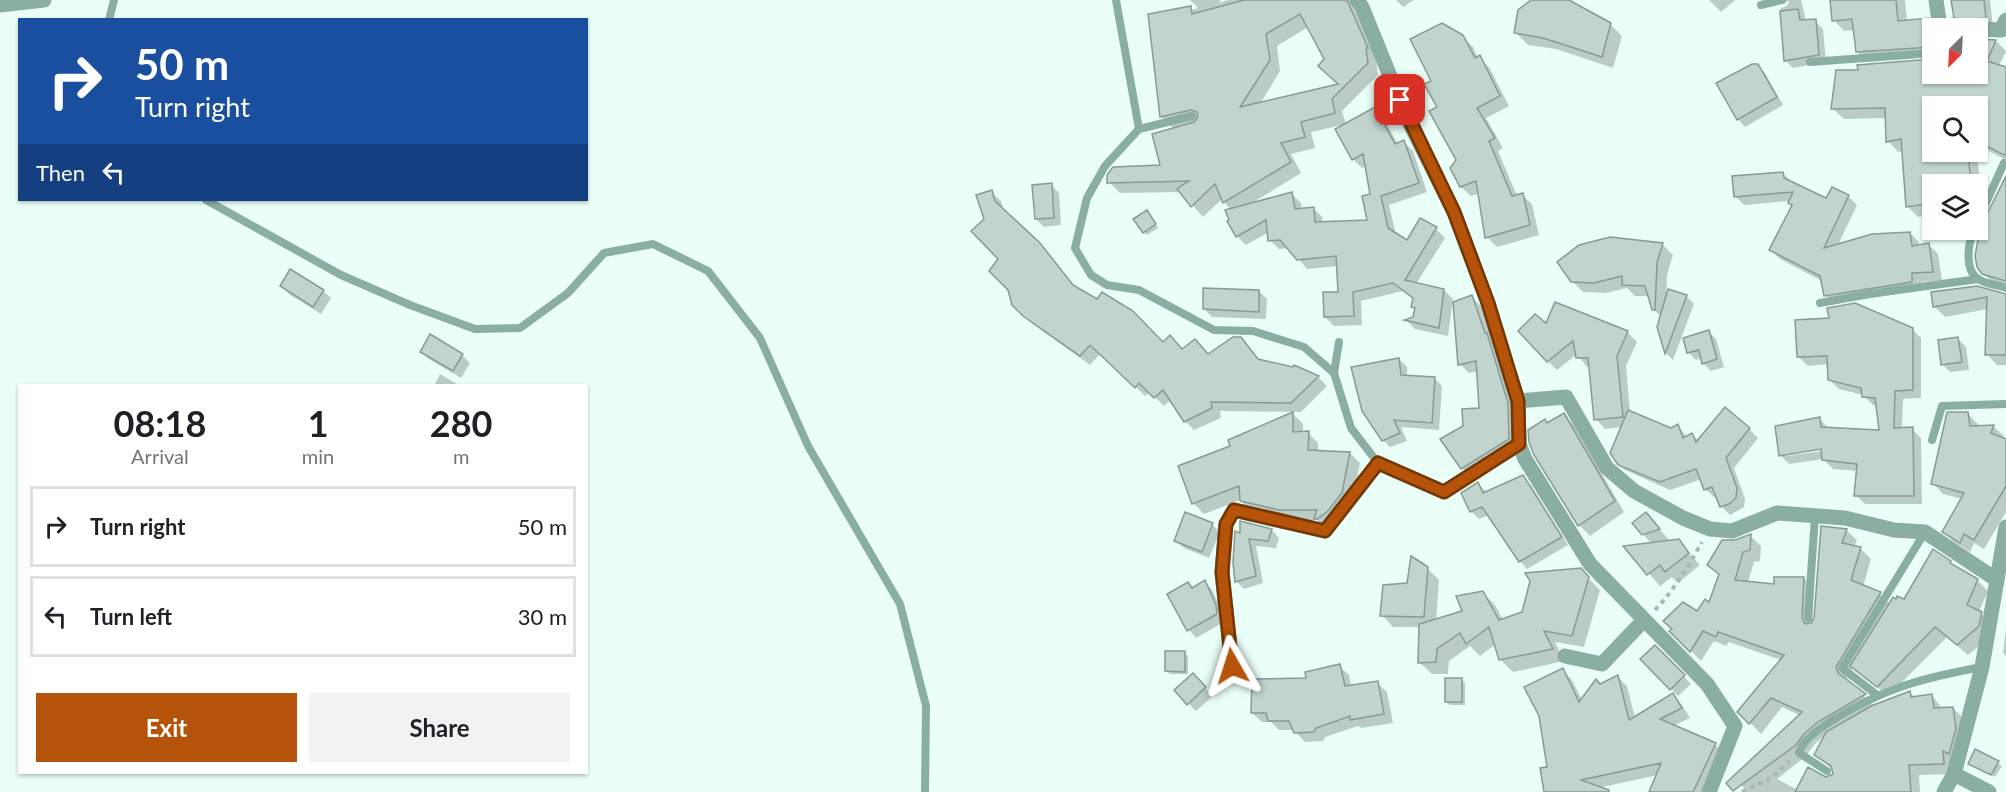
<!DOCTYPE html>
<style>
body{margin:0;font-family:Lato,sans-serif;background:#f2f2f2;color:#202124;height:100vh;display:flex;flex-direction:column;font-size:22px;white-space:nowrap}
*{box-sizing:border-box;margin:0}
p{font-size:20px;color:#757577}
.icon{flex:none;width:33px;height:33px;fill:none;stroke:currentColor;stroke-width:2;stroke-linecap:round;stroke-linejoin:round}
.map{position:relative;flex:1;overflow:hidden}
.panel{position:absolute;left:18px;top:384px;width:570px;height:390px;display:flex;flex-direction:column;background:#fff;border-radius:0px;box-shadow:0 2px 4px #0004}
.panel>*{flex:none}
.guide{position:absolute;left:18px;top:18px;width:570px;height:183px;border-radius:0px;box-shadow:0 2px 4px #0004;background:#1a4fa0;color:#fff;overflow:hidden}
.needle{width:39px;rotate:204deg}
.buttons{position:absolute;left:1922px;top:18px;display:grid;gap:12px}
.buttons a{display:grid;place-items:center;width:66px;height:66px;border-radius:0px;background:#fff;box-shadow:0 2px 4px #0004;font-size:30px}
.pin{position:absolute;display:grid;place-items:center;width:51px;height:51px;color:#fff;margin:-26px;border-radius:12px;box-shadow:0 3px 9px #0006}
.me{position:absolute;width:66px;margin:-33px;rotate:354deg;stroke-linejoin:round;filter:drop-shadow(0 0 4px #0008)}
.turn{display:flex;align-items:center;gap:21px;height:126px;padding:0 18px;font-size:27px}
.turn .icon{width:78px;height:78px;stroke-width:2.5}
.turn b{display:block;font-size:42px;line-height:51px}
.then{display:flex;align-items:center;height:57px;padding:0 18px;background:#0003;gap:12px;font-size:22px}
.eta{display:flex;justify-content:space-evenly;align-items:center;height:102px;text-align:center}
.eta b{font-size:36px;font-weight:700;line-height:42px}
.action{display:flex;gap:12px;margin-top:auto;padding:12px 18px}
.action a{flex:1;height:69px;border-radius:0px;background:#b45309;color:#fff;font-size:24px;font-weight:700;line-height:69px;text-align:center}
.action a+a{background:#f2f2f2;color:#202124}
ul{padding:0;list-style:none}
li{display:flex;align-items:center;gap:18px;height:81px;margin:0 12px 9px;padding:0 6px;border:3px solid #e0e0e0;border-radius:0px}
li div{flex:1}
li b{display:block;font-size:22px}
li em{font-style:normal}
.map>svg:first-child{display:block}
.shadow{fill:#0003;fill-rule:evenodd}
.building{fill:#c1d5ce;stroke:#879b94;stroke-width:1.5;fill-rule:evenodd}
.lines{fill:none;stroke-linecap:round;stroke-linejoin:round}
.path{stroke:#a9bab4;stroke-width:4;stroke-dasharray:4.5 4.5;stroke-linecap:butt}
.service{stroke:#8baea3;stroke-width:8}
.minor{stroke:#8baea3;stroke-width:15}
.route-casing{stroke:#753606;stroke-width:15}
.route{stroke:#b45309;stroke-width:10}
</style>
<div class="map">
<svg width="2006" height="792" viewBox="0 0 2006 792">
<rect width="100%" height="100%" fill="#eafff8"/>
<g class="shadow">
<path d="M1190,0H1221L1219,3L1228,0H1351L1376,59L1378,75L1342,111L1346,124L1374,109L1383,118L1398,144L1404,142L1413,151L1427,192L1389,205L1396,235L1408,242L1436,229L1445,238L1416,284L1444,290L1453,299L1448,336L1415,329L1407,321L1415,318L1416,310L1413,306L1414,299L1403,291L1361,301L1362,325L1334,326L1325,317L1339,293L1338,266L1307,269L1289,248L1279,249L1270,240L1269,232L1246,245L1237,236L1231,210L1222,199L1203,217L1181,192L1120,193L1109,182L1162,167L1174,129L1162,117L1183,13L1198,8ZM1308,27L1340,85L1260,104L1280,71L1277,46ZM1342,125L1353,159L1362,168L1366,165L1371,195L1369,222L1323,223L1322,217L1313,208L1302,210L1301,203L1292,194L1252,203L1301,173L1291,154L1315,148L1311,132Z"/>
<path d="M1396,0H1414L1403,7Z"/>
<path d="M1534,0H1566L1610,24L1622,36L1613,68L1556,49L1528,45L1516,33Z"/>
<path d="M1709,0H1735L1721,12Z"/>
<path d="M1778,0H1801L1806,21H1815L1823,29L1826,62L1793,68L1786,61L1781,8L1787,6L1789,1L1781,3Z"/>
<path d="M1832,0H1905L1907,22L1928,19L1937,28H1932V57L1868,62L1857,52L1855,30L1844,31L1834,20Z"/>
<path d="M1953,0H1990L1993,27L1958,25L1950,18L1955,16Z"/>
<path d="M1462,36L1473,47L1478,58L1489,67L1509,106L1486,118L1503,148L1498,151L1517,196L1522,195L1532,204L1539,235L1497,247L1487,237L1480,193L1471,196L1461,187L1457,160L1439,107L1433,81Z"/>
<path d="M1977,40L1996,41L2006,51L1999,66L2006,69V160L1977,145V106H1932V152L1977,151L1982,208H1977V184H1932V215L1918,217L1907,206L1904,151L1898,152L1888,141L1887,118L1844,119L1833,109L1859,72L1932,61V74H1977Z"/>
<path d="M1757,65L1765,73L1783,105L1745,127L1738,119Z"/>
<path d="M1783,173L1792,183L1827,200L1832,189L1848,196L1857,205L1838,245L1910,233L1919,242V246L1929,245L1938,254L1942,280L1921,282V290L1834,304L1825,295L1822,281L1780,259L1771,250L1793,206L1789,201L1744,205L1735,196Z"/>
<path d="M2006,180V288L1994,284L1983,273Z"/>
<path d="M1051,185L1059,193L1061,225L1044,227L1036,219Z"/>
<path d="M991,192L1001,201L1004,211L1049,255L1076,289L1163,344L1183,351L1209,355L1241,339L1260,361L1295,367L1318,377L1327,386L1301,412L1220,411L1221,418L1194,430L1185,421L1171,400L1164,406L1150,392L1145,396L1101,353L1090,365L1034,325L1024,315L985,219Z"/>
<path d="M1150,215L1158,228L1147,235L1144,232Z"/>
<path d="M1662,244L1673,255L1667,275L1666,297L1686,296L1694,304L1673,360L1666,353L1659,327L1661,317L1653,309L1649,296H1635L1627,288L1606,293L1583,292L1572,281Z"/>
<path d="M282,286L323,291L331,298L321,314L289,294Z"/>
<path d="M1259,291L1267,299L1266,319L1212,317L1204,309Z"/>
<path d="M1933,293L2006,295V365H1997L1987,354L1988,309L1945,317L1934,306Z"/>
<path d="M1472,297L1481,306L1517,413L1518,448L1472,478L1462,468L1442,440L1465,426L1481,409L1478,371L1469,373L1460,364Z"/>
<path d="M1547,325L1627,332L1637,342L1626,366L1630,413L1671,430L1678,426L1687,437L1692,434L1699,441L1749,429L1758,438L1734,468L1745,499L1744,507L1730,515L1721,506L1718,497L1715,498L1705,489L1702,479L1670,490L1625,470L1616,461L1623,427L1605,429L1596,419L1590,367H1587L1577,354L1557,370L1548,361Z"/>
<path d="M1912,329L1921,338V398L1903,399L1902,429H1912L1921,438L1922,504H1865L1856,495L1858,471L1833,469L1823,459L1789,464L1780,455L1820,419L1829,429L1880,431L1878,406L1873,405L1863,395L1839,389L1830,380L1829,364L1808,366L1799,357ZM1828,447L1829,450L1786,456V453Z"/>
<path d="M1708,331L1716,339L1724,367L1711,371L1704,364L1702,358L1696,360L1688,352Z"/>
<path d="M431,336L462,355L470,363L461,378L429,359L422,351Z"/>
<path d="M1958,339L1966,347L1969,370L1950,372L1942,364Z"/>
<path d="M1399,359L1407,367V377L1435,379L1442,386L1439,430L1401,427L1407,441L1390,447L1383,440Z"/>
<path d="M440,374L460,386H434Z"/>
<path d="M1293,414L1303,424V433H1308L1318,443V452L1350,453L1360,463L1352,504L1326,528L1317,520H1290L1251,511L1240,500L1204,514L1194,504L1179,467L1232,447L1230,441Z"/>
<path d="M1968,414L1978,424V427H1994L2004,436L2002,440L2006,441V512L1984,549L1974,543L1970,552L1954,542L1944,532L1963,499L1943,494L1933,483Z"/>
<path d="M1564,415L1574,425L1624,512L1590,536L1579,525L1535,454L1548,424Z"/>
<path d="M1523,477L1531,485L1568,545L1527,569L1520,561L1489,515L1479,519L1471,511L1463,493L1478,483L1487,493Z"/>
<path d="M1646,514L1671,542L1678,541L1700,565L1678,583L1672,577L1660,586L1626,547L1652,544L1643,534Z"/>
<path d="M1212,524L1220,532L1209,558L1184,548L1176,541Z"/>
<path d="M1272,530L1279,538L1276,548L1256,546L1263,583L1244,589L1236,581L1241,535Z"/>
<path d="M1846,530L1857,540L1854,547L1860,548L1871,559L1863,587L1880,594L1890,604L1905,601L1950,562L1956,569L1978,581L1988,591L1979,612L1992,624L1990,637L1968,655L1947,637L1888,696L1853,667L1845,680L1875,706L1910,692L1915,698L1932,696L1943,709L1953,708L1964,719L1953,774L1919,775L1920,792H1747L1735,777L1801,716L1782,707L1761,734L1739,711L1781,660L1729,642L1726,646L1714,641L1701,661L1671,631L1710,604L1720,576L1709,565L1735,542L1750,536L1761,546L1760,561L1754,562L1748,582L1775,585L1804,578L1814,589L1812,627ZM1827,733L1816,755L1835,771L1830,778L1798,790L1777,779L1806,756L1814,745Z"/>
<path d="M1427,568L1439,580L1436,620L1464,612L1482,592L1495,605L1503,620L1523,614L1580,570L1600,590L1584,647L1555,642L1564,661L1513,672L1500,659L1496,644L1480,656L1470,646L1449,661L1448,674H1432L1419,662L1421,627H1393L1382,615L1409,584Z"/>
<path d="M1205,582L1212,590L1223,614L1224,622L1196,638L1189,630L1169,594L1193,589Z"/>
<path d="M2006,629V656L2003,653Z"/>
<path d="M1655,647L1691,684L1678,696L1643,659Z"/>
<path d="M1185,653L1188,656V674H1170L1166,671Z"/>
<path d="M1339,666L1349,675L1351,687L1377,683L1387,692L1393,723L1361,728L1358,726L1325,737L1323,741L1305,742L1294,730H1279L1271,722H1262L1252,713L1308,679Z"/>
<path d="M1562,670L1572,680L1582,700L1600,685L1618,677L1627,686L1635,718L1672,695L1682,705L1690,718L1673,726L1715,744L1725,754L1709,792H1650L1658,775L1598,788L1610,792H1546Z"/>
<path d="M1193,675L1213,696L1196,711L1176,691Z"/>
<path d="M1462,680L1465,683V705H1450L1446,702Z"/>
<path d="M1976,751L2002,766L1995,777L1970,763Z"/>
</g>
<g class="building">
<path d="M1244,0H1347L1368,48H1366L1368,63L1332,99L1335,113L1301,122L1305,137L1281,143L1291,162L1223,203L1215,184L1191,207L1177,189L1189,181L1107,183V175L1113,167L1160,165L1152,134L1194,122L1198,117L1197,112L1191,110L1160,117L1148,14L1191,6L1192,14ZM1300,14L1324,59L1318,66L1338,84L1240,107L1270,60L1266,34Z"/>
<path d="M1531,0H1569L1611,23L1602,57L1543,38L1514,33L1518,10Z"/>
<path d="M1830,0H1896L1898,21L1929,18L1932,47L1856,52L1852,19L1832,21Z"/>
<path d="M1951,0H1984L1986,18L1968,20L1954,18Z"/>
<path d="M1798,9L1800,20L1816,19L1819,55L1784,61L1780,11Z"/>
<path d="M1442,23L1463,35L1475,58L1480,55L1500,96L1477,108L1495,138L1489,141L1512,196L1523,193L1530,225L1485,238L1476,181L1460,187L1450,168L1456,160L1429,111L1437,107L1424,84L1431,81L1410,39Z"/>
<path d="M1977,39L1996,40L1987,61L2006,67V156L1977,141V106H1932V152H1968L1971,184H1932V203L1906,207L1901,139L1886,142L1885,108L1831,109L1836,70H1858L1857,65L1932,59V74H1977Z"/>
<path d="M1752,64H1758L1777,97L1737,120L1716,83Z"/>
<path d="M1375,107L1395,144L1404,140L1419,183L1381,196L1388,228L1407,240L1420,218L1437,227L1405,280L1444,289L1439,328L1404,320L1413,317L1415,308L1411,307L1413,298L1393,283L1353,292L1354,316L1324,317L1323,292H1338L1336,256L1297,260L1280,240L1268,241L1266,220L1236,237L1227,221L1229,220L1225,210L1292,192L1295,209L1314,207L1315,222L1367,220L1362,196L1370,194L1363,154L1352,160L1335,129Z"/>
<path d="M1783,172L1784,178L1826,198L1832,187L1849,195L1824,248L1872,234L1910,232L1912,246L1929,243L1933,272L1912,273V282L1824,296L1820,276L1769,250L1792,205L1788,203L1793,192L1734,197L1732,176Z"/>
<path d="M2006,176V281L1982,274L1977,267L1975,256L1980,228Z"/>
<path d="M1052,183L1054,218L1035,219L1032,185Z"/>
<path d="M992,190L995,201L1040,243L1073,285L1097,299L1102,292L1133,311L1163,342L1170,335L1182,349L1195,339L1208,354L1233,337H1241L1258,359L1293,367L1294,365L1319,376L1291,403L1211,402L1212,408L1184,422L1163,390L1154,398L1139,383L1135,388L1090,345L1080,356L1023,316L1012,305L1008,290L989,271L998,259L971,231L984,219L976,195Z"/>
<path d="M1147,210L1156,224L1143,233L1133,219Z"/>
<path d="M1610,237L1663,243L1657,263L1655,310H1652L1645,286L1622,285V276L1594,283L1571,282L1557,262L1579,245Z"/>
<path d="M290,269L324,290L313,307L280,286Z"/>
<path d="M1977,286L2006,294V355H1985L1987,297L1933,307L1931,292Z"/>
<path d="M1203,288L1259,290V312L1203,309Z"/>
<path d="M1668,289L1687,295L1665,354L1657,327Z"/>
<path d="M1472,295L1485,333H1487L1508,403L1509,439L1461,469L1440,439L1463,426L1462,409L1479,408L1476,361L1458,365L1453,302Z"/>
<path d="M1555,302L1628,331L1617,356L1623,417L1594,420L1588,358H1576L1573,341L1547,362L1518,331L1535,314L1546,323Z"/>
<path d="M1855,303L1913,328V390L1895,391L1894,428L1913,427L1914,496H1854L1857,464L1822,460L1821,449L1779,456L1775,426L1820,417L1821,427L1879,430L1875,398L1862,397L1861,388L1828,380L1827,356L1797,357L1795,320L1829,318L1827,308Z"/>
<path d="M1709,330L1717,359L1702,364L1699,350L1687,353L1683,338Z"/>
<path d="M430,334L463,354L453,371L420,352Z"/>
<path d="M1958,337L1962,362L1941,365L1938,340Z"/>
<path d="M1399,358L1401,375L1435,377L1432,423L1394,420L1400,433L1382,441L1362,411L1351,367Z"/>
<path d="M1725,407L1750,428L1726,458L1737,488L1736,498L1729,504L1720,507L1712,487L1704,490L1696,469L1660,482L1618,465L1610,453L1628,410L1671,428L1678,424L1683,438L1692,433L1696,442Z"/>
<path d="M1293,412V432L1309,431L1308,450L1350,452L1342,493L1327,512L1317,519H1314L1317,510H1279L1240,501L1239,486L1192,504L1178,466L1230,446L1228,440Z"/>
<path d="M1947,412H1968L1970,426L1994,425L1991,433L2006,439V486L1974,540L1964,534L1960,543L1942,532L1964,493L1931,484Z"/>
<path d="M1564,413L1615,501L1578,526L1534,455L1529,442L1528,430L1545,419L1547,423Z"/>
<path d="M1523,475L1562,537L1519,562L1482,507L1470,512L1461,493L1478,482L1483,493Z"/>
<path d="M1185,512L1213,523L1202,552L1174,541Z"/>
<path d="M1646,512L1660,529L1642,535L1632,523Z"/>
<path d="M1240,521L1272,529L1268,541L1249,539L1256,576L1235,582L1233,563L1235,531L1240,533Z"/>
<path d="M1821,526L1847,529L1842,543L1861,547L1851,580L1881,592L1836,667L1838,673L1866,694L1818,722L1804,734L1796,745L1733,791L1726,783L1802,712L1771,698L1749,724L1737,712L1784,655L1718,632L1716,637L1703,631L1690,652L1669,631L1672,629L1663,621L1683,602L1697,611L1705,599L1709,602L1719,574L1707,565L1722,540H1735L1751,534L1750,550L1743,552L1735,580L1774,584V577H1804L1802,618L1805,624L1811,623L1814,618Z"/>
<path d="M1679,539L1689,553L1665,572L1660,565L1647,575L1623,546Z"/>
<path d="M1933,549L1951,561L1950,563L1978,579L1967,605L1982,612L1979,626L1957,645L1935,627L1877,687L1850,666L1893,597L1896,599L1897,596L1904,599Z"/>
<path d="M1411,556L1428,567L1424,617L1380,616L1383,585L1407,583Z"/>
<path d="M1581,568L1589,577L1572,636L1544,631L1553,649L1499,660L1489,627L1466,644L1460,633L1437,649L1436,662L1418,663L1419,624L1462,611L1456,596L1483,591L1499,620L1522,612L1530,581L1525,573Z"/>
<path d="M1205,580L1216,605L1217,614L1187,631L1167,594L1188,582L1192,588Z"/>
<path d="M1655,645L1685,675L1670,690L1640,659Z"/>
<path d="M1165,651H1185V672L1165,671Z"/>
<path d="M1340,664L1345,686L1378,681L1384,714L1350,720V716L1316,728L1314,732L1294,733L1289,721H1268L1266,713H1251L1252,679L1306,678L1305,672Z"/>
<path d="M1563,668L1579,702L1596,679L1600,684L1618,675L1629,720L1673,693L1682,708L1660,719L1716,743L1693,792H1649L1661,763L1581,780L1609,790V792H1544L1540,768L1547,767L1539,716L1524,687Z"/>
<path d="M1193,673L1206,687L1187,705L1174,690Z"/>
<rect x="1445" y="678" width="17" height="24"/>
<path d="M1910,691L1911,697L1932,694L1934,708L1953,707L1956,728L1949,754L1943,751L1944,764L1909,765L1911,792H1795L1808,767L1826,777L1833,774L1831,766L1814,755L1826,732L1871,706Z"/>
<path d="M1975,749L1999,761L1991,775L1968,764Z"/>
</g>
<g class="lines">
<g class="path">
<path d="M1655,610C1674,590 1688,567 1702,542"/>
<path d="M1742,792L1771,778L1790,761"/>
</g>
<g class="service">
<path d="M1116,0L1139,129L1192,116"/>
<path d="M1761,5L1782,0"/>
<path d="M109,20L114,0"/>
<path d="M1810,62L1932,53"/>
<path d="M1139,129L1105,166L1087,198L1075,248L1091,275L1107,285L1139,290L1214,330L1253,331L1304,347L1334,373L1351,428L1378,463"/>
<path d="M206,200L341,275L410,305L475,329L520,328L568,293L604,253L653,244L708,271L760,338L808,446L900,604L926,706L925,792"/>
<path d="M1977,223L2004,163"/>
<path d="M1974,230C1968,243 1964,269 1978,279C1985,284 1998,285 2006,288"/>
<path d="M1820,303L1869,294L1978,279"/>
<path d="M1334,373L1339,342"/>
<path d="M1932,440L1942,406L2006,404"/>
<path d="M1808,618L1815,516"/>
<path d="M1877,695L1842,668L1925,532"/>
<path d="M1827,771L1799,753C1803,739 1820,729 1831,721C1884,688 1922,678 1982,667"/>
</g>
<g class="minor">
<path d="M1357,0L1362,7L1407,118L1454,212L1488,303L1518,401L1519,444L1525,459L1590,564L1707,684L1735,726L1709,792"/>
<path d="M1936,0L1940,28H1963"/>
<path d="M0,5L44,0"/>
<path d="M1977,29L2001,30L2006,20"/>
<path d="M1518,401L1566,397L1607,468L1634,491L1683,518L1710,529L1732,531L1777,513L1845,518L1894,530L1925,532L1997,580"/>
<path d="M1565,656L1602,664L1643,621"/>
<path d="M1232,666L1222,572L1226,524L1234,510L1325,531L1378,463L1444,492L1519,444"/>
<path d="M1954,774L1989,792"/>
<path d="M1944,792L1954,774L1982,667L2006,527"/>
</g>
</g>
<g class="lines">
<defs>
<path id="route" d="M1232,666L1222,572L1226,524L1234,510L1325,531L1378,463L1444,492L1519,444L1518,401L1488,303L1454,212L1400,100"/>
</defs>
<use href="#route" class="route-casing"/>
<use href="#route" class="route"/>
</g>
</svg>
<div class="buttons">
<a><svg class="needle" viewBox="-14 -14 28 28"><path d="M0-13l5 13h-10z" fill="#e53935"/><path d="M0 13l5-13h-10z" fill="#757577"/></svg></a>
<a><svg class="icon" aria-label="search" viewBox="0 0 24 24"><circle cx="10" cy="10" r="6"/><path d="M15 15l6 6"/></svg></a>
<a><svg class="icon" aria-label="layers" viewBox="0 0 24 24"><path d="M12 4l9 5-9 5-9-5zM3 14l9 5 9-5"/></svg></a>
</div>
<div class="pin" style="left:1400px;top:100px;background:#d93025"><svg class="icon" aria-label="arrive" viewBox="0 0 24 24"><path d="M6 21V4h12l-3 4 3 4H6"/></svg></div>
<svg class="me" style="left:1232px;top:666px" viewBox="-20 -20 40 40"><path d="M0-17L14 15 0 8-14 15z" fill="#b45309" stroke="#fff" stroke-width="4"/></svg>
<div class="guide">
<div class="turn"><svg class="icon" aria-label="right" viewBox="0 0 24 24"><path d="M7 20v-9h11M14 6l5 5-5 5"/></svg><div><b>50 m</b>Turn right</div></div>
<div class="then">Then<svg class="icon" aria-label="left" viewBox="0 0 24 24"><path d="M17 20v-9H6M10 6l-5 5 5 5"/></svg></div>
</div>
<section class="panel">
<div class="eta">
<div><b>08:18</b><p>Arrival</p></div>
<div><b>1</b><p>min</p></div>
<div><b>280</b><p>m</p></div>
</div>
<ul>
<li><svg class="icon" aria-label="right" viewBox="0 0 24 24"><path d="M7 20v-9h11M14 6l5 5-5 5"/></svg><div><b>Turn right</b></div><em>50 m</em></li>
<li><svg class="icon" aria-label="left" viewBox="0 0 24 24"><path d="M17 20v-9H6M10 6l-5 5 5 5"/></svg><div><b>Turn left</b></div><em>30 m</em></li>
</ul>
<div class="action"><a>Exit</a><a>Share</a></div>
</section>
</div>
